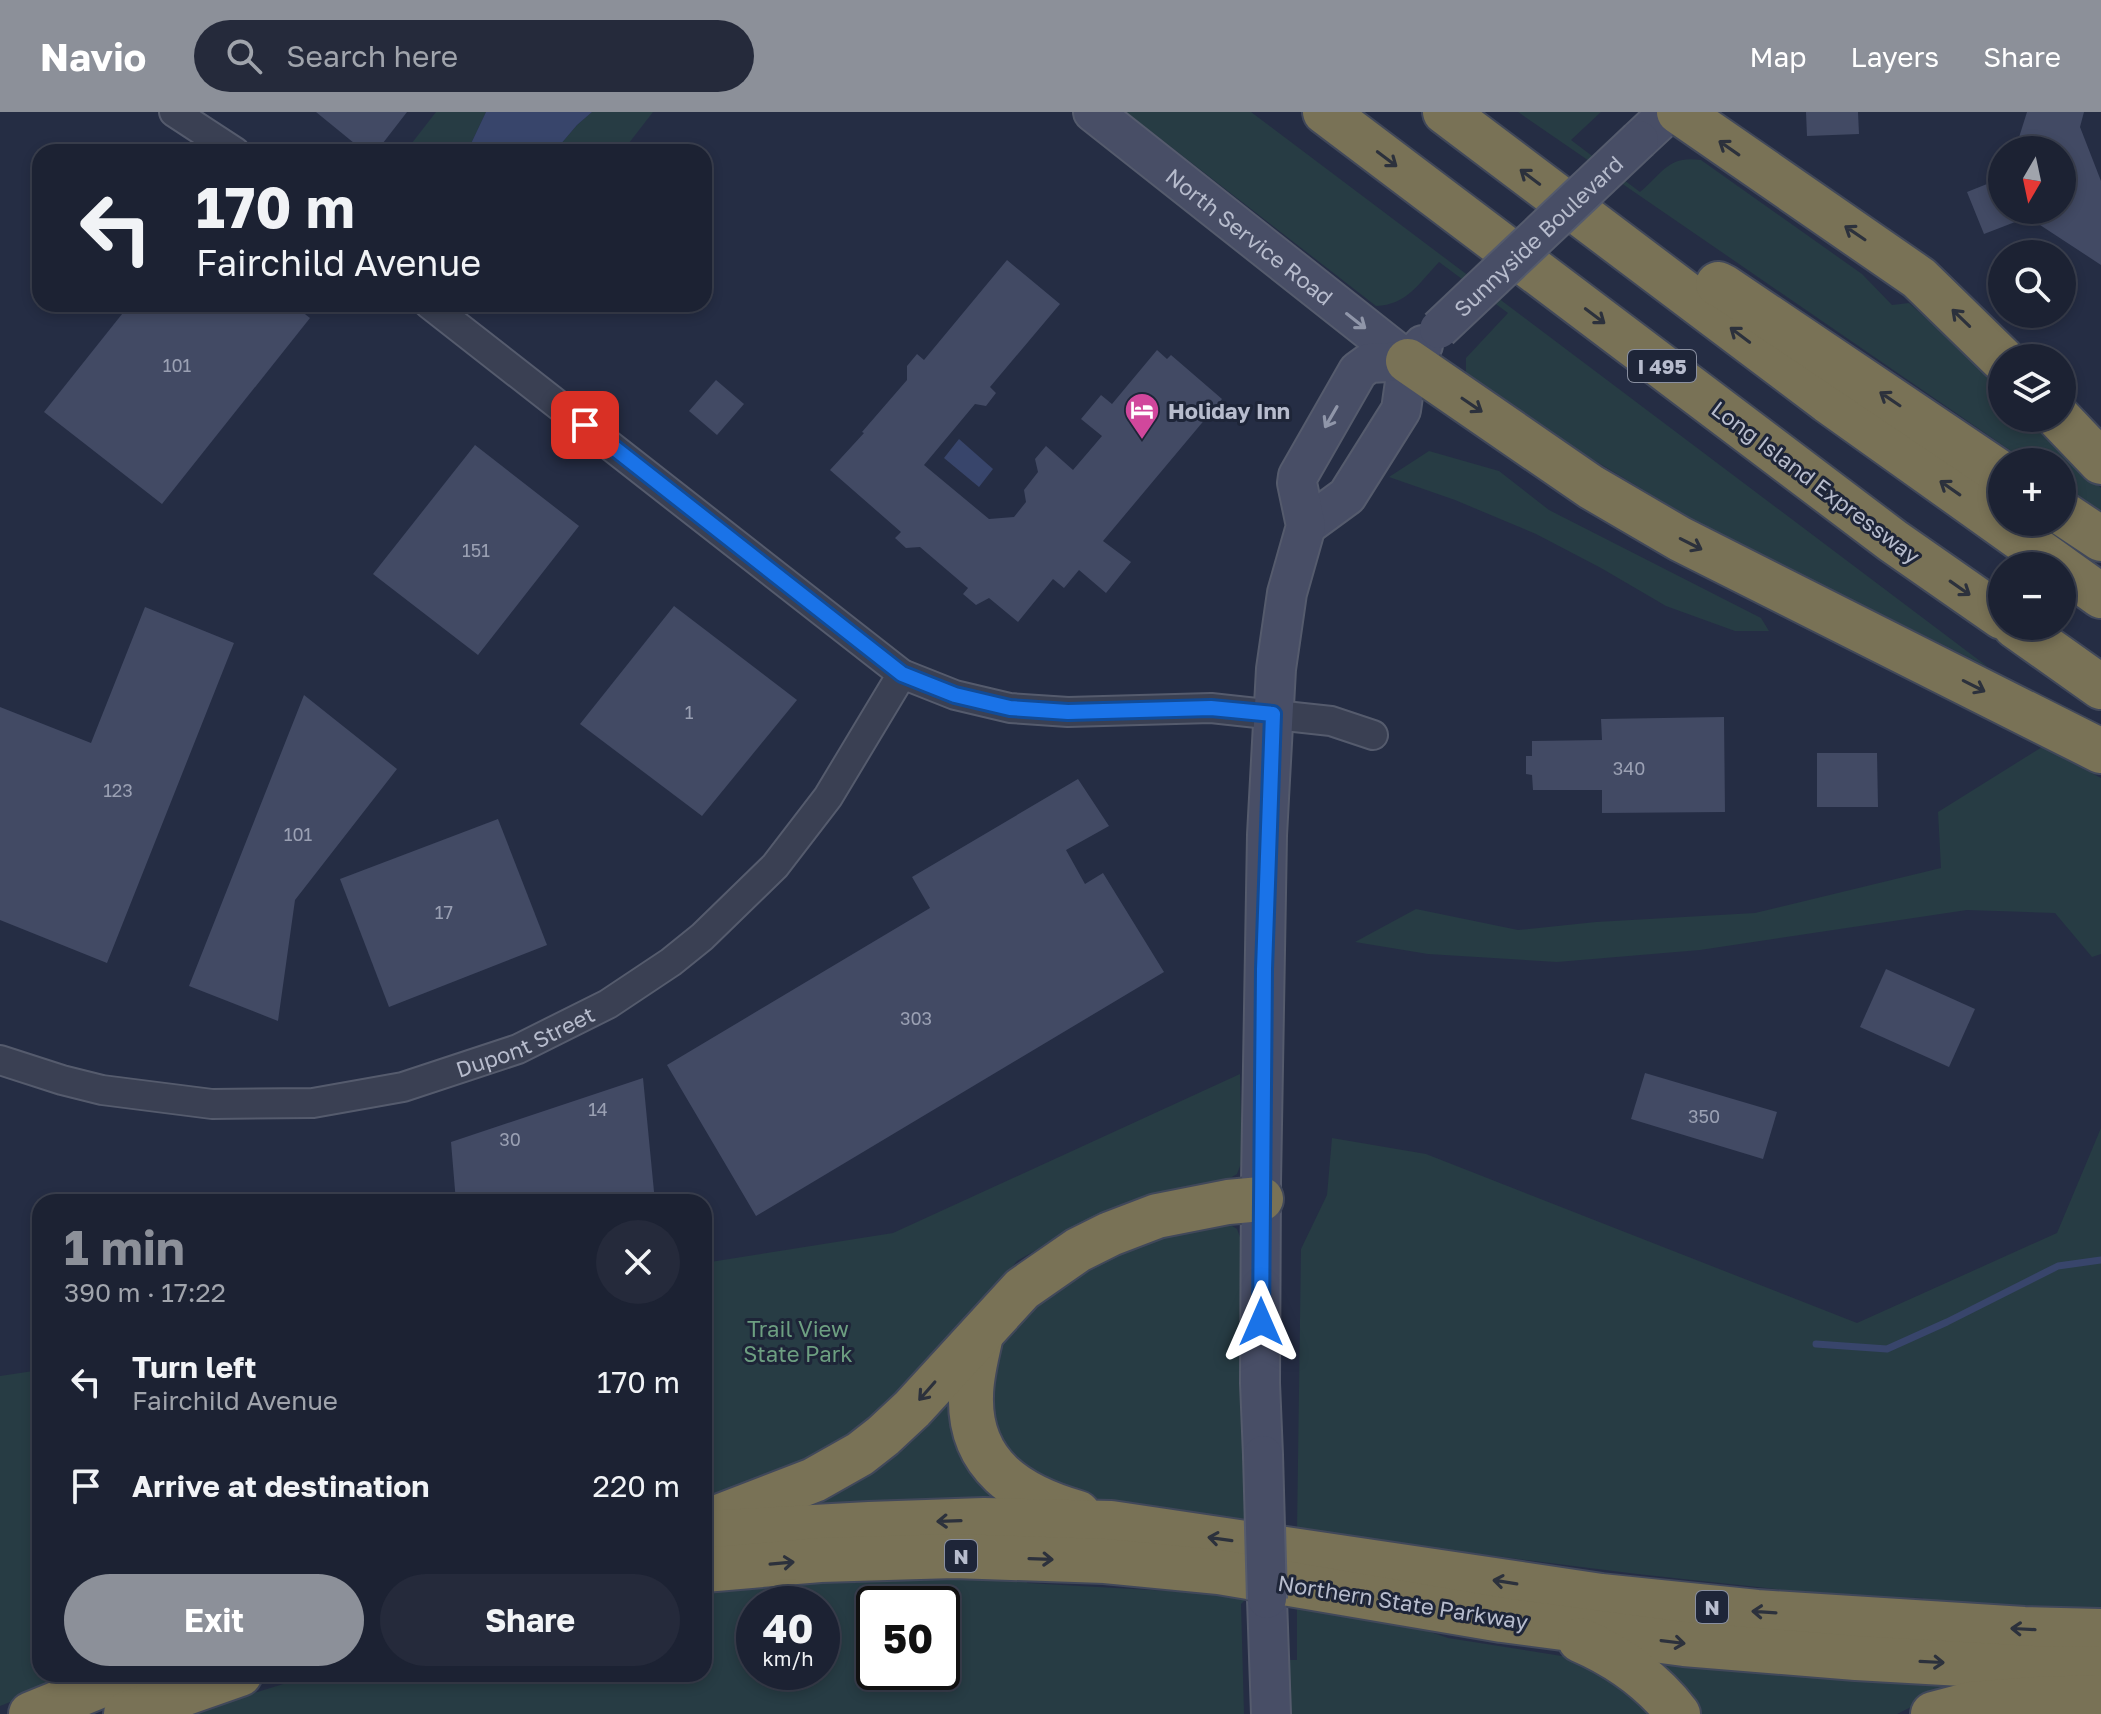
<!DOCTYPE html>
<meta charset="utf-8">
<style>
body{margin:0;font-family:"Golos Text",sans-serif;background:#252a3b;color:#f1f3f6;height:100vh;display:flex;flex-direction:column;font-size:30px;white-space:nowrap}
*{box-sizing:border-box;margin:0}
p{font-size:26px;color:#a0a4ac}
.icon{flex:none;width:44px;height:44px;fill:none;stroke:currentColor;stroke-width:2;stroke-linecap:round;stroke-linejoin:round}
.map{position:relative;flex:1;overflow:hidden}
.panel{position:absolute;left:32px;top:1082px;width:680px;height:488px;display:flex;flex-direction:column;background:#1c2233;border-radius:24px;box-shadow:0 4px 12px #0003,0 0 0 2px #3a3f4e}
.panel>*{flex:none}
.top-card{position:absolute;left:32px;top:32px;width:680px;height:168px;border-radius:24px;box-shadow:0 4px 12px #0003,0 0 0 2px #3a3f4e;background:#1c2233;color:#f1f3f6;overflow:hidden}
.needle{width:52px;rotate:189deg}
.tools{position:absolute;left:1988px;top:24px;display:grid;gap:16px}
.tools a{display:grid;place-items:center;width:88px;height:88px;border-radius:50%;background:#1c2233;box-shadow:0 4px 12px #0003,0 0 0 2px #3a3f4e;font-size:40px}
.speed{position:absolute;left:736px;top:1474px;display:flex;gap:16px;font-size:40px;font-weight:700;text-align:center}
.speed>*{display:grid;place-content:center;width:104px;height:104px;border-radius:50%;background:#1c2233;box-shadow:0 4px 12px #0003,0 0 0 2px #3a3f4e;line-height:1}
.speed small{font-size:20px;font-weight:400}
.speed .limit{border:4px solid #111;border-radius:12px;background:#fff;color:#111}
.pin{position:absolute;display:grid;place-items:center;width:68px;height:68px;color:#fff;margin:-34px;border-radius:16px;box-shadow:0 4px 12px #0006}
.me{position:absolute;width:88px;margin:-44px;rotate:0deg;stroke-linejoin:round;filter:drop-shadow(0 0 6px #0008)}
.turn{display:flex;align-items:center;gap:28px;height:168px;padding:0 32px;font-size:36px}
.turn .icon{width:104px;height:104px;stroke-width:2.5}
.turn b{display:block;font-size:56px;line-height:68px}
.round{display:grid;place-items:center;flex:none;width:84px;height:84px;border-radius:42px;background:#252a3b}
.overview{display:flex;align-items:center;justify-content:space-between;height:136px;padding:0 32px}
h1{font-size:48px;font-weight:700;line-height:60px;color:#8c9099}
.cta{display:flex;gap:16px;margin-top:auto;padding:16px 32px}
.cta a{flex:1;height:92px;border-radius:48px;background:#8c9099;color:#fff;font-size:32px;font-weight:700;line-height:92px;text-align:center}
.cta a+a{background:#252a3b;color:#f1f3f6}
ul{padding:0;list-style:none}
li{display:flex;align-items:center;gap:24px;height:104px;padding:0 32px}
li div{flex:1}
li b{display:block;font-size:30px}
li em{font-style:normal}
header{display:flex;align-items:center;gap:48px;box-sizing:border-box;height:112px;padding:0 40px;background:#8c9099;color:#fff}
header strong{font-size:38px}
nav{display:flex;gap:44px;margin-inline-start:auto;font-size:28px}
.search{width:560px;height:72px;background:#252a3b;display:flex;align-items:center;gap:20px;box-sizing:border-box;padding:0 28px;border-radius:44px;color:#a0a4ac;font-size:30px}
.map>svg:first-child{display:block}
.green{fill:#273c44;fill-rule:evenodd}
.water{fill:#38456b}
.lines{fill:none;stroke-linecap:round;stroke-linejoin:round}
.stream{stroke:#38456b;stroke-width:7}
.building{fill:#424a64}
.minor-casing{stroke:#555b6d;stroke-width:32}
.secondary-casing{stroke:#555b6d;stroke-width:42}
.motorway-casing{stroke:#41485a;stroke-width:48}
.minor{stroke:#3a4053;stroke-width:28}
.secondary{stroke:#484e66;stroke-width:38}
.motorway{stroke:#797256;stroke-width:44}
.secondary-bridge-casing{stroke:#555b6d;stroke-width:42;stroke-linecap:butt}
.secondary-bridge{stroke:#484e66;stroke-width:38}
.oneway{stroke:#2c313c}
.oneway2{stroke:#9096a9}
.route-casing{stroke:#114b97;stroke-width:20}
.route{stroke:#1a73e8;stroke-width:14}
.labels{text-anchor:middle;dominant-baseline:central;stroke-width:6;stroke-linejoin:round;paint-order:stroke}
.number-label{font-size:18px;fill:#9aa0b3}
.shield{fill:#1e2538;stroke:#898fa0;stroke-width:2}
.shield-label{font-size:20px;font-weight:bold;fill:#b7bccd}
.street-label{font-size:22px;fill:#b7bccd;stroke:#1e2538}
.poi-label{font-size:22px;font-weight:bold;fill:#b7bccd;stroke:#1e2538;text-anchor:start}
.park-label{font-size:22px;fill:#6d9f81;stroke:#1e2538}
</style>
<header>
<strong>Navio</strong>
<div class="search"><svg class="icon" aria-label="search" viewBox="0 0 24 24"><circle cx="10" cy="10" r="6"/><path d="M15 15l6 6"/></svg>Search here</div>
<nav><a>Map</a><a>Layers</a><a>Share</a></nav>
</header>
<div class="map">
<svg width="2101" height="1602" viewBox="0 0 2101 1602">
<rect width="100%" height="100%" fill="#252d44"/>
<g class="green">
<path d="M436,0H486L467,40H405Z"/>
<path d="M592,0H653L622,40H554L577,13Z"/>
<path d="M1126,0H1251L1988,555L1708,417L1473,275L1466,260V246L1508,201L1439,150C1419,171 1407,193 1376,194Z"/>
<path d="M1518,0H1601L1571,28L1640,80C1663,61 1668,43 1701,48L1862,162L1892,193L1909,191L1979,253L2002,276V306H2032L2101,376V401L2062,374V350H2027Z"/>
<path d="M1429,339L1499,359L1549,398L1761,506L1769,519H1735L1666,494L1601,456L1536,422L1455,388L1389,365Z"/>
<path d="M2042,635L2101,666V842L2092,845L2055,801L1967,798L1700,838L1557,850L1428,842L1355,830L1416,797L1518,818L1596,810L1755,801L1941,756L1938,700Z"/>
<path d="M1240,962L1242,1049L1237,1062L1225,1069L1136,1088L1081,1112L1017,1149L881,1317L704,1396V1151L893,1121Z"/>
<path d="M2101,1016V1508L1929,1501L1923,1486L1840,1484L1637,1462L1297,1419L1301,1137L1327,1083L1332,1026L1426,1042L1857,1211L2057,1121Z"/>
<path d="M1224,1109L1237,1117L1243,1133L1245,1416L1053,1385L1005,1358L981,1260L1007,1215L1124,1130Z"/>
<path d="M40,1258V1562H81L0,1594V1264Z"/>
<path d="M945,1273L1006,1387L794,1403Z"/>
<path d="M925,1461L1028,1467L1027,1471L1240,1483L1241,1488H1245L1241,1492L1244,1602H185L316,1562H704V1478ZM754,1492H822V1560H754ZM874,1492H942V1560H874Z"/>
<path d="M1297,1493L1370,1499L1448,1526L1587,1548L1666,1602H1288L1285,1548H1297Z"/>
<path d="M1654,1546L1945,1567L1986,1580L1909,1596L1897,1602H1689Z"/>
</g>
<g class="water">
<path d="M486,0H592L577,13L554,40H467Z"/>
<path d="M959,327L993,357L979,375L944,346Z"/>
</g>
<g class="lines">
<path class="stream" d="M1816,1232L1887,1237L1947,1210L2058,1154L2101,1148"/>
</g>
<g class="building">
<path d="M316,0H407L376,40H365Z"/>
<path d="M1806,0H1858L1859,22L1807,24Z"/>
<path d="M2027,0H2084L2080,15L2101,69V153L2028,105L1984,122L1967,80L2002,66V98H2062V38H2015Z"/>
<path d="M1007,148L1060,192L990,275L996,281L986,294L975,292L924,353L989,407L1014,405L1026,390L1024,378L1038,360L1035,347L1046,334L1073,358L1102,324L1081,307L1101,283L1112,292L1157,238L1167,247L1171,243L1222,287L1103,429L1131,450L1106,481L1079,458L1064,476L1053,467L1018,510L989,486L976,493L963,482L968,476L920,435L906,436L895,426L901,420L830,358L864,321L862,320L907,268V254L917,242L924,248Z"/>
<path d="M130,192H292L310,206L162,392L44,300Z"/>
<path d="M716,268L744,292L717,323L689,299Z"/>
<path d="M475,333L579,414L478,543L373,462Z"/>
<path d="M674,494L797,588L702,704L580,612Z"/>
<path d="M145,495L234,531L107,851L0,808V595L91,631Z"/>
<path d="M304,583L397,657L295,788L278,909L189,874Z"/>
<path d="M1724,605L1725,700L1602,701V678H1533L1532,663L1526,662V644H1532V629L1602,628L1601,607Z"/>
<path d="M1817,641H1877L1878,695H1817Z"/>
<path d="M1078,667L1109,714L1066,738L1085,772L1103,761L1164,860L756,1104L667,953L930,796L912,765Z"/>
<path d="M498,707L547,833L389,895L340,767Z"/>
<path d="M1886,857L1975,897L1949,955L1860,915Z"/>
<path d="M1645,961L1777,1000L1763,1047L1631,1007Z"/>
<path d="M643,966L655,1090H456L451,1030Z"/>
</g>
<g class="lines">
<defs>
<g id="minor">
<path d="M174,0L235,40"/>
<path d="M429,192L902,562L955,583L1010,596L1068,600L1211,596L1331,609L1373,623"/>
<path id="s1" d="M0,948L62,968L102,978L212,992L313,991L403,975L518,937L608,892L671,850L702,825L775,754L828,685L902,562"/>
</g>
<g id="secondary">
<path id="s2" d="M1093,0L1408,249"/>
<path d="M1639,28L1669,0"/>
<path d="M1306,414L1347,384L1401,298L1408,249L1423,233"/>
<path d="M1263,1343L1260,1271L1261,1070L1267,723L1276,557L1287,481L1306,414L1297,371L1298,364L1358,259L1369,251L1408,249"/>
<path d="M1267,1487L1271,1602"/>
</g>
<g id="motorway">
<path d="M1325,0L1893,429L2002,505"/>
<path d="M1445,0L1828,289L2059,454"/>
<path d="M1679,0L1919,166L2002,247"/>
<path d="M1718,172L1724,175L2002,362"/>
<path d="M1408,249L1591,375L1680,427L2101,639"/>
<path d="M2059,306L2101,350"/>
<path d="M2062,401L2101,427"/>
<path d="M2062,456L2101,484"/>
<path d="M2015,514L2101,575"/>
<path d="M981,1223C977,1243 971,1263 971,1284C969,1354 1019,1384 1078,1401"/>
<path d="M713,1407L814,1368L860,1342L883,1324L912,1297L1022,1177L1078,1138L1110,1122L1157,1104L1228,1090L1261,1087"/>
<path d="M704,1421L869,1412L984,1408L1111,1411L1601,1484L1757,1500L2024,1517L2101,1519"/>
<path d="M704,1458L820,1448L954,1444L1105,1449L1219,1460L1502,1508L1684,1532L1856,1546L2033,1556L2101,1557"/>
<path d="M1580,1528C1619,1545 1652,1568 1678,1602"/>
<path d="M31,1602L129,1562"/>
<path d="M126,1602L240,1562"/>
<path d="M1933,1602L1971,1592L2036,1587L2097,1585"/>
</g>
</defs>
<use href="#minor" class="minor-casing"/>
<use href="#secondary" class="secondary-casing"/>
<use href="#motorway" class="motorway-casing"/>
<use href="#minor" class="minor"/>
<use href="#secondary" class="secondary"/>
<use href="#motorway" class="motorway"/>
<defs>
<g id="secondary-bridge">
<path id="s3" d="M1439,217L1639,28"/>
<path d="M1263,1343L1267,1487"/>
</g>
</defs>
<use href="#secondary-bridge" class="secondary-bridge-casing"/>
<use href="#secondary-bridge" class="secondary-bridge"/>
</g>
<defs><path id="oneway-shaft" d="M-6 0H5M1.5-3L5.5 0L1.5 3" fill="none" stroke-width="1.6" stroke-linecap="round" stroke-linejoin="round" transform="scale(2)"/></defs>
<g class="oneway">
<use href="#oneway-shaft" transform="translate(1729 36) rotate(-145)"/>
<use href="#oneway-shaft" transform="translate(1387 47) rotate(37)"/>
<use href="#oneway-shaft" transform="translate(1530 65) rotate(-143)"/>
<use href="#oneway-shaft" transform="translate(1855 121) rotate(-146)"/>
<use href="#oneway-shaft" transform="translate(1595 204) rotate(37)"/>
<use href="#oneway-shaft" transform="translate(1961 206) rotate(-136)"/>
<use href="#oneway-shaft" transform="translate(1740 223) rotate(-143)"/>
<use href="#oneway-shaft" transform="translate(1890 287) rotate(-146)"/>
<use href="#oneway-shaft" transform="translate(1472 293) rotate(34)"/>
<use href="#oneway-shaft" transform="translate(1950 376) rotate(-145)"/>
<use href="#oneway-shaft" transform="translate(1691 432) rotate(27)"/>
<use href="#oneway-shaft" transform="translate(1960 476) rotate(35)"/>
<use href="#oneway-shaft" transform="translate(1974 574) rotate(27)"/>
<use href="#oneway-shaft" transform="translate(927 1279) rotate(131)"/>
<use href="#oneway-shaft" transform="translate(949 1409) rotate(178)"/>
<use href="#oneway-shaft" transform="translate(1220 1427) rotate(-172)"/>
<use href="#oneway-shaft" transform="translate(1041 1447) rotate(2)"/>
<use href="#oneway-shaft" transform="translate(782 1451) rotate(-5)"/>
<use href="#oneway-shaft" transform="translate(1505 1470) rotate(-171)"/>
<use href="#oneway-shaft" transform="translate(1764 1500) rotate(-176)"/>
<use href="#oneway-shaft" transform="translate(2023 1517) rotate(-177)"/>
<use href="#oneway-shaft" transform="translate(1673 1530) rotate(7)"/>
<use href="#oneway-shaft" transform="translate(1932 1550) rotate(3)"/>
</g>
<g class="oneway2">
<use href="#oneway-shaft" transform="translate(1356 209) rotate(38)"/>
<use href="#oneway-shaft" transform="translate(1331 305) rotate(120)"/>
</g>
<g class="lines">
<defs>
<path id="route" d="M585,313L902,562L955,583L1010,596L1068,600L1211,596L1273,602L1264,857L1261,1210"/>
</defs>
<use href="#route" class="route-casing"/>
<use href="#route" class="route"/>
</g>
<defs>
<symbol id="hotel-pin" viewBox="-11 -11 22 30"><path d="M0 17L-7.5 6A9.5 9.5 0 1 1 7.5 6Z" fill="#d1479c" stroke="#1e2538"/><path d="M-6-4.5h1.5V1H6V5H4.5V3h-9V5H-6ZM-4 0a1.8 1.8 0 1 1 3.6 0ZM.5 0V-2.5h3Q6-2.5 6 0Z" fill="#fff"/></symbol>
</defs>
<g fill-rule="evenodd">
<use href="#hotel-pin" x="1122" y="278" width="40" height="54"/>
</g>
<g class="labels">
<g class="number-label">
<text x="177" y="253">101</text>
<text x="476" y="438">151</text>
<text x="689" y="600">1</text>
<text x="1629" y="656">340</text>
<text x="118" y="678">123</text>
<text x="298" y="722">101</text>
<text x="444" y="800">17</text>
<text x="916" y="906">303</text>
<text x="598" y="997">14</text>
<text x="1704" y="1004">350</text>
<text x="510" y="1027">30</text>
</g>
<g class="shield">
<rect x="1628" y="238" width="68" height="32" rx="6"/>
<rect x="945" y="1428" width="32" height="32" rx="6"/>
<rect x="1696" y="1479" width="32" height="32" rx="6"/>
</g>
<g class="shield-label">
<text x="1662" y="254">I 495</text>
<text x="961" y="1444">N</text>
<text x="1712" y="1495">N</text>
</g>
<g class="street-label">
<text stroke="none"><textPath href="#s2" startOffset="200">North Service Road</textPath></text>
<text stroke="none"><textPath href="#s3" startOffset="136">Sunnyside Boulevard</textPath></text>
<text transform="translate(1816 370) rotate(37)">Long Island Expressway</text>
<text stroke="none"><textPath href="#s1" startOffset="540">Dupont Street</textPath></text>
<text transform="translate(1403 1490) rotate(9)">Northern State Parkway</text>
</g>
<g class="poi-label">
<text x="1168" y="298">Holiday Inn</text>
</g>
<g class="park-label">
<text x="798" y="1216">Trail View<tspan x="798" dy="25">State Park</tspan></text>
</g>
</g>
</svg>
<div class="tools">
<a><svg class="needle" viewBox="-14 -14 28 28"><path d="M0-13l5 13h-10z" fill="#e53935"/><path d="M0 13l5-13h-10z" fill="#a0a4ac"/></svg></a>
<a><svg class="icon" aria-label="search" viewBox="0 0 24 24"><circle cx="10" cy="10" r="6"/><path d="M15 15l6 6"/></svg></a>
<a><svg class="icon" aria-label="layers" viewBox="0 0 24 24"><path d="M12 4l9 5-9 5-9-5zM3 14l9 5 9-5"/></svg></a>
<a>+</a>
<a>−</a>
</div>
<div class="speed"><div>40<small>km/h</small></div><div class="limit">50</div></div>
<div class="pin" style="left:585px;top:313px;background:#d93025"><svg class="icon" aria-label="arrive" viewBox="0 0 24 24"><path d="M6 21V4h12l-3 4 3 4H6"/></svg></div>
<svg class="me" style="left:1261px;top:1210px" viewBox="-20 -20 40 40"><path d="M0-17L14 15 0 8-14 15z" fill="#1a73e8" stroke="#fff" stroke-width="4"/></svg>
<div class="top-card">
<div class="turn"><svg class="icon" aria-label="left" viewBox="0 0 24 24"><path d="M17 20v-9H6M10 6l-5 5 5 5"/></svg><div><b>170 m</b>Fairchild Avenue</div></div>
</div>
<section class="panel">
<div class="overview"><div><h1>1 min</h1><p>390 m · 17:22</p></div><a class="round"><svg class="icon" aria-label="close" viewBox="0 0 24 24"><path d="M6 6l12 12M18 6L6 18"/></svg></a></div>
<ul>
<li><svg class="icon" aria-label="left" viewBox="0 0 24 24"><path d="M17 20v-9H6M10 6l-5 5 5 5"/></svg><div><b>Turn left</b><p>Fairchild Avenue</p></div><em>170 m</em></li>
<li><svg class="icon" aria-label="arrive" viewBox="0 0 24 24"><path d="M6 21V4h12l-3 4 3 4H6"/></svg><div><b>Arrive at destination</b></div><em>220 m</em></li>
</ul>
<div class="cta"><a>Exit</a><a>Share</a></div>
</section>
</div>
